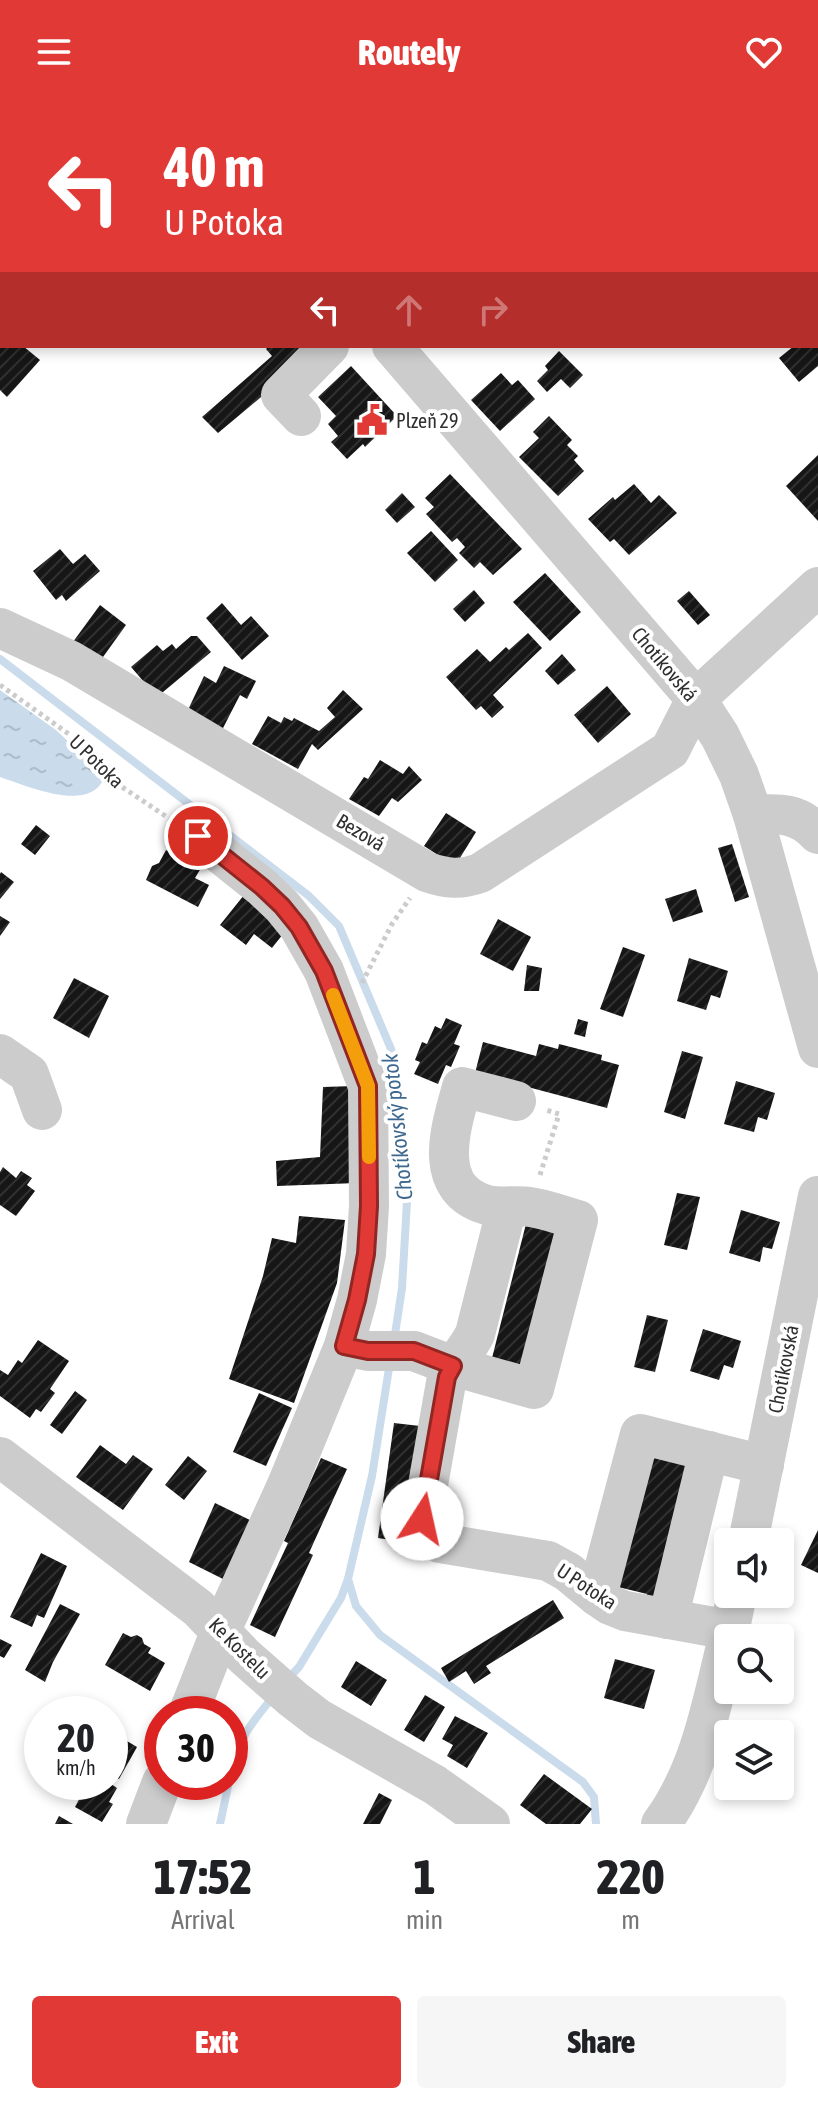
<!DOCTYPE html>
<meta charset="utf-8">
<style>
body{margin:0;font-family:"Asap Condensed",sans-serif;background:#f6f6f6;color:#202124;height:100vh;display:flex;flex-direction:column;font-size:30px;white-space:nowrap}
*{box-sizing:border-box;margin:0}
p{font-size:26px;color:#757577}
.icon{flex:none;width:44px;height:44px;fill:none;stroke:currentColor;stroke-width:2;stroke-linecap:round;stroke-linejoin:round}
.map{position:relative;height:1720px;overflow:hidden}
.side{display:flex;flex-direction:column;background:#fff;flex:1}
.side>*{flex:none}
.hud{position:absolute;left:0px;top:0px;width:818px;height:244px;box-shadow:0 4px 12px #0003;background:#e13a36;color:#fff;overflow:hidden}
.tools{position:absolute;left:714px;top:1424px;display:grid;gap:16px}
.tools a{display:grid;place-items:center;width:80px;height:80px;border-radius:8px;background:#fff;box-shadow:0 4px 12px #0003;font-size:40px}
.speed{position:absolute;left:24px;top:1592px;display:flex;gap:16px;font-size:40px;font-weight:700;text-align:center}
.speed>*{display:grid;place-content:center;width:104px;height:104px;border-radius:50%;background:#fff;box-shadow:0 4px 12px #0003;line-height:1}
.speed small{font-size:20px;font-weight:400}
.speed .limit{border:12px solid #d22;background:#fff;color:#111}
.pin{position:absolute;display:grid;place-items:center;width:68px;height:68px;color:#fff;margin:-34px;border:4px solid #fff;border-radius:50%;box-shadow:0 2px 8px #0007}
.me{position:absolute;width:88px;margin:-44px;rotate:10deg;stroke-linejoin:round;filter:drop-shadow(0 0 6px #0008)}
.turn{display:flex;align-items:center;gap:28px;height:168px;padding:0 32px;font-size:36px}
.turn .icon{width:104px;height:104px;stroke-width:2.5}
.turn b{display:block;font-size:56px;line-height:68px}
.lanes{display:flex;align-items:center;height:76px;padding:0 32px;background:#0003;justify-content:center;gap:40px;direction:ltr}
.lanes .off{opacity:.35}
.eta{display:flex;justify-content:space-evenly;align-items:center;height:136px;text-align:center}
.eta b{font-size:48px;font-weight:800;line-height:56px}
.action{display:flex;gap:16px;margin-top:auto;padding:16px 32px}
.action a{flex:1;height:92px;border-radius:8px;background:#e13a36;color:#fff;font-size:32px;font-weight:800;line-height:92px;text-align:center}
.action a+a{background:#f6f6f6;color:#202124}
header{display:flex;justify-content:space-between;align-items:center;height:104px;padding:0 32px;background:#e13a36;color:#fff;font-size:36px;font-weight:800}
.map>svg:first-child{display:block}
.water{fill:url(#water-ripples)}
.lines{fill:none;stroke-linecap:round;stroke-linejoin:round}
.stream{stroke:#cadbeb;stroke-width:8}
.building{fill:url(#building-hatch)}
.path{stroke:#ccc;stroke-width:5;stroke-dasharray:4 4;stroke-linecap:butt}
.minor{stroke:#ccc;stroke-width:40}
.route-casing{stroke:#922623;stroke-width:20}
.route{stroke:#e13a36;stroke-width:14}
.slow{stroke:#f59e0b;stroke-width:14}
.labels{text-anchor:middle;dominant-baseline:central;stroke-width:8;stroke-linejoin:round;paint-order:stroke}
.poi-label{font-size:20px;fill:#2f2f2f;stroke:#fff;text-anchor:start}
.street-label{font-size:20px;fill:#2f2f2f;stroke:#fff}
.water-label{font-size:22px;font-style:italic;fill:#3f688f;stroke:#fff}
</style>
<header><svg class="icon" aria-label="menu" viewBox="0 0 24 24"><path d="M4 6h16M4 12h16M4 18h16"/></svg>Routely<svg class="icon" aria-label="heart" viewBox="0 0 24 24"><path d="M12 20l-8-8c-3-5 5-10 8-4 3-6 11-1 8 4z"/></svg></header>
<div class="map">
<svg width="818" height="1720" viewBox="0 0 818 1720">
<defs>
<pattern id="water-ripples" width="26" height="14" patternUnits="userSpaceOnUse" patternTransform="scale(2)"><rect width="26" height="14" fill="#cadbeb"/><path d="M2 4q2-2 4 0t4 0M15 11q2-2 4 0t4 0" fill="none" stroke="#aebcca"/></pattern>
<pattern id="building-hatch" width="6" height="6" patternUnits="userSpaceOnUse" patternTransform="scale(2)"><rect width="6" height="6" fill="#161616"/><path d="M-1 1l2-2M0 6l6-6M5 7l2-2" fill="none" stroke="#303030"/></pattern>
</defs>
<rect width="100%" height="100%" fill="#fff"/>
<path class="water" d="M0,586L56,626L105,672C91,711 28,682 0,673Z"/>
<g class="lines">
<g class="stream">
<path d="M0,555L309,792L339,822L394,952L408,1080L402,1184L394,1237"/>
<path d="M348,1475L356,1502L380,1531L583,1678L594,1693L596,1720"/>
<path d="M288,1575L299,1563L341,1494L348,1475L372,1372L390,1258"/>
<path d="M230,1674C238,1636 249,1621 274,1592"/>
<path d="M220,1720L229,1678"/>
</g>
</g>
<g class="building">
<path d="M0,242H23L40,256L7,293L0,286Z"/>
<path d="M269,242H314L267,288L218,329L202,313L272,252L266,245Z"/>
<path d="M794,242H818V262L799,278L779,254Z"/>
<path d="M559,247L583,271L570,284L561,275L547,288L537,277L548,266L545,262Z"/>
<path d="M351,262L397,312L365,343L363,340L347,355L331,338L338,332L328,320L336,312L318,293Z"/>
<path d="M501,269L512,281L518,276L535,295L500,327L471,296Z"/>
<path d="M549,312L572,336L567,341L578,352L574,356L584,367L558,392L519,353L539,334L533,328Z"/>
<path d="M818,351V417L786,382Z"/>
<path d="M450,370L522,445L493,471L480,458L474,464L459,449L465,443L457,434L452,438L426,410L434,403L425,394Z"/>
<path d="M634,380L651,399L659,391L677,409L629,451L614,435L610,438L588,415L613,393L615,396Z"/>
<path d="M402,389L415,403L397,419L385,406Z"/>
<path d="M431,427L458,456L435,478L407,449Z"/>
<path d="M60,445L73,460L85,450L100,467L66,497L62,491L56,496L33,467Z"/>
<path d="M545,469L581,508L550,537L513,498Z"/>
<path d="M474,486L485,499L465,518L453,505Z"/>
<path d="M689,487L710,511L698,521L677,497Z"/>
<path d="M222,499L241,521L251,512L269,532L242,556L206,514Z"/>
<path d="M100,501L126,521L98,560L70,542Z"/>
<path d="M528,529L542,544L493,591L504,603L492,614L481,602L476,606L446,573L477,545L490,558L506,543L509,546Z"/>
<path d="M191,532H197L211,548L157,593L131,563L157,541L163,547L172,540L176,545Z"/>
<path d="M562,550L576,566L558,581L545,567Z"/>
<path d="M224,562L256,577L247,595L240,591L222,626L187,608L204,572L216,579Z"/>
<path d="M607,582L631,610L598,639L574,611Z"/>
<path d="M343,586L363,605L318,646L312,640L298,665L252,640L268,612L281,619L284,613L292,617L294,614L319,627L335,613L327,604Z"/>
<path d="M380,656L403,670L409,662L422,676L398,698L392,694L379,712L349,695L364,673L368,675Z"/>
<path d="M446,709L476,728L455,762L424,742Z"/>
<path d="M36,721L50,732L35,751L21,740Z"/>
<path d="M732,740L749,793L735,798L718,744Z"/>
<path d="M166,746L201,764L195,774L209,781L198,803L146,776L152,762L159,759Z"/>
<path d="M1,768L14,778L0,795V770Z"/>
<path d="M696,785L703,808L673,818L665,795Z"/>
<path d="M244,791L287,825L272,844L254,830L246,841L220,821Z"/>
<path d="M0,812L10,818L0,832Z"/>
<path d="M498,815L531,833L513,867L480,850Z"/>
<path d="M623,843L645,851L623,913L600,905Z"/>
<path d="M689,854L728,867L720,894L711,891L706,906L677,897Z"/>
<path d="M527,861L542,864L539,887H524Z"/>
<path d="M74,874L109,892L89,934L53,914Z"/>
<path d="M446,914L462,921L454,940L460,942L451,963L446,961L438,980L414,970L420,958L415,956L422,938L427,940L435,922L441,925Z"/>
<path d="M578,915L588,918L585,933L574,930Z"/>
<path d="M483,938L536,952L539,940L558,945L559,940L602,951L601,956L619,961L607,1004L475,969Z"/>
<path d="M682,947L703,953L685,1015L664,1008Z"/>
<path d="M736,977L775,989L767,1016L758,1013L754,1028L724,1020Z"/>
<path d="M354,982L357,1079L277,1082L276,1057L320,1053L323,983Z"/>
<path d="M3,1063L16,1074L21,1067L32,1074L27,1081L35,1087L16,1112L0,1101V1068Z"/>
<path d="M677,1089L700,1093L687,1146L664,1141Z"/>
<path d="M741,1106L780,1118L772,1145L763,1143L760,1158L729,1149Z"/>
<path d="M299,1112L345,1116L337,1179L294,1299L229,1275L263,1172L272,1134L296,1139Z"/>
<path d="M528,1112L566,1126L530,1268L491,1258Z"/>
<path d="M647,1211L668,1216L655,1268L634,1263Z"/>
<path d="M703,1225L741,1237L733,1264L724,1261L719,1276L690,1267Z"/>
<path d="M38,1236L69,1257L50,1285L55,1289L41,1308L36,1305L30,1314L0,1292V1266L8,1271L18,1256L22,1259Z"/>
<path d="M75,1287L87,1296L62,1330L50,1321Z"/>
<path d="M259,1289L292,1304L266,1362L233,1348Z"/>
<path d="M394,1319L420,1322L404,1438L378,1434Z"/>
<path d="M649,1339L692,1350L656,1496L646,1494L647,1490L614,1482Z"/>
<path d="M100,1341L126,1360L133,1351L153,1365L123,1406L76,1373Z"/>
<path d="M188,1352L207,1367L184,1396L165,1381Z"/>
<path d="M321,1354L347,1365L309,1449L313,1451L275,1533L250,1521L288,1439L284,1437Z"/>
<path d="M215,1399L254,1418L227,1477L189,1458Z"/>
<path d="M818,1426V1469L801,1461Z"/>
<path d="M41,1449L67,1462L44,1514L37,1511L32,1523L10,1513Z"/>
<path d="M553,1496L564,1514L486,1562L491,1569L474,1580L466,1567L449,1578L441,1564Z"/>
<path d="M60,1500L80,1510L53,1558L45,1578L25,1566Z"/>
<path d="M123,1529L131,1533L137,1531L142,1534L144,1540L151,1544L148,1549L165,1559L150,1587L105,1561Z"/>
<path d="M0,1535L12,1541L4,1554L0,1552Z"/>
<path d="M615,1555L655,1566L644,1605L604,1594Z"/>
<path d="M356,1557L387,1576L371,1602L341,1583Z"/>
<path d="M425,1591L445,1603L424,1638L404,1626Z"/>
<path d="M455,1612L488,1629L467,1664L447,1652L453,1641L442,1635Z"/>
<path d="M110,1627L137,1643L119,1675L115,1673L111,1680L117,1684L109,1698L113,1700L102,1718L75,1703L85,1684L82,1682L84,1678H110Z"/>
<path d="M544,1670L592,1705L580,1720H546L520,1701Z"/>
<path d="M379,1689L392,1696L380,1720H363Z"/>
<path d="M59,1712L73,1720H55Z"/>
</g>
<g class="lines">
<g class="path">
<path d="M0,581L80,638L122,683L173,717"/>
<path d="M362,879L392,820L410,794"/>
<path d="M540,1071L559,1010L546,1006"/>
</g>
<g class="minor">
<path d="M146,0L149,2"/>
<path d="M727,0L728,2"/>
<path d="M816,97L818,100"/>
<path d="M392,242L696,595L720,632L739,671L753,711L818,944"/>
<path d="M301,312L281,291L329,242"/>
<path d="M0,524L71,557L427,768C447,775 461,776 480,769L670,646L696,595L818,483"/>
<path d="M753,711C780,709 799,709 818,730"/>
<path d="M0,950L29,970L42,1006"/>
<path d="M507,1103L475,1230C467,1246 455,1258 447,1273L422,1415C425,1426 430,1432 440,1439L548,1457L568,1468L597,1492L610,1501L625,1507L730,1526"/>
<path d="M344,1242L368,1247H414L453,1262L534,1285L578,1116C563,1112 546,1105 530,1103C516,1101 501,1104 487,1101C430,1085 451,1023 462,983L516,997"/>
<path d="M0,1353L198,1504L244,1552L293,1595L319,1615L435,1681L490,1720"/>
<path d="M748,1438L818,1092"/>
<path d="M597,1492L640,1330L764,1361"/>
<path d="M668,1515L709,1347"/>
<path d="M728,1534L737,1490"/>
<path d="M188,1610L221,1526L287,1381L344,1242L357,1196L366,1150L369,1102L368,982L324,867L299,823L282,802L262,783L198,732"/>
<path d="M146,1720L162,1678"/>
<path d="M661,1720C701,1666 712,1598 728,1534"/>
</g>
</g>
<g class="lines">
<defs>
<path id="route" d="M198,732L262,783L282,802L299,823L324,867L368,982L369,1102L366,1150L357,1196L344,1242L368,1247H414L453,1262L447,1273L422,1415"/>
</defs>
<use href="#route" class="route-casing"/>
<use href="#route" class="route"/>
<path class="slow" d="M333,891L368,982L369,1053"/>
</g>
<defs>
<symbol id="civic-bare" viewBox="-9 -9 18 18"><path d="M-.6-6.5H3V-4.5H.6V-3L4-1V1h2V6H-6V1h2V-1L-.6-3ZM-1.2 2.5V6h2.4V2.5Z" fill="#e13a36" stroke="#fff" stroke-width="2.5" paint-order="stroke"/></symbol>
</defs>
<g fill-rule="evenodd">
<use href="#civic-bare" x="350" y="294" width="44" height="44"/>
</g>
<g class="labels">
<g class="poi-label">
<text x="396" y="316">Plzeň 29</text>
</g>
<g class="street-label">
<text transform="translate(665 560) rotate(50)">Chotíkovská</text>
<text transform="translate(97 657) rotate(44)">U Potoka</text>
<text transform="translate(361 728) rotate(31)">Bezová</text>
<text transform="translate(783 1265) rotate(-79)">Chotíkovská</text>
<text transform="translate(587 1482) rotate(33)">U Potoka</text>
<text transform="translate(240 1544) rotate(45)">Ke Kostelu</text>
</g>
<g class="water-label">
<text transform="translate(397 1023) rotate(-96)">Chotíkovský potok</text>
</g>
</g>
</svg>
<div class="tools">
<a><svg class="icon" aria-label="sound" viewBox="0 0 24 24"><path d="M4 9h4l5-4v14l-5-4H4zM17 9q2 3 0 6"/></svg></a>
<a><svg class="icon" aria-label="search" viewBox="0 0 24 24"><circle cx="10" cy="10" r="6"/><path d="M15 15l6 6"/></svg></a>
<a><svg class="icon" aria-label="layers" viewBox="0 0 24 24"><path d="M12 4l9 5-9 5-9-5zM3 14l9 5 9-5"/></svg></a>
</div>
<div class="speed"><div>20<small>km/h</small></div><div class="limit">30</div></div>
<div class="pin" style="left:198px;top:732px;background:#d93025"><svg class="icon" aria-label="arrive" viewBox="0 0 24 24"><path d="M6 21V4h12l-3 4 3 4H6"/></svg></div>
<svg class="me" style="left:422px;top:1415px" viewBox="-20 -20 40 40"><circle r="19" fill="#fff"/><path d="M0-13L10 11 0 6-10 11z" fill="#e13a36"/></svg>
<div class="hud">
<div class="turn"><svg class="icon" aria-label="left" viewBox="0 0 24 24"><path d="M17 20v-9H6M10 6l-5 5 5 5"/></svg><div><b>40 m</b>U Potoka</div></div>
<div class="lanes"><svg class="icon" aria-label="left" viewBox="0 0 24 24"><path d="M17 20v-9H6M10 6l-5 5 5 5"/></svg><svg class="icon off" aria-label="ahead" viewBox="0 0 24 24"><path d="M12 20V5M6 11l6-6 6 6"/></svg><svg class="icon off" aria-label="right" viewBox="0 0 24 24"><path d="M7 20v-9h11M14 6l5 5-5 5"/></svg></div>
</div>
</div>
<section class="side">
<div class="eta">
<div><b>17:52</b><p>Arrival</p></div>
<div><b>1</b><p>min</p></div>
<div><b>220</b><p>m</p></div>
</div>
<div class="action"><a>Exit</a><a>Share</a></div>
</section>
